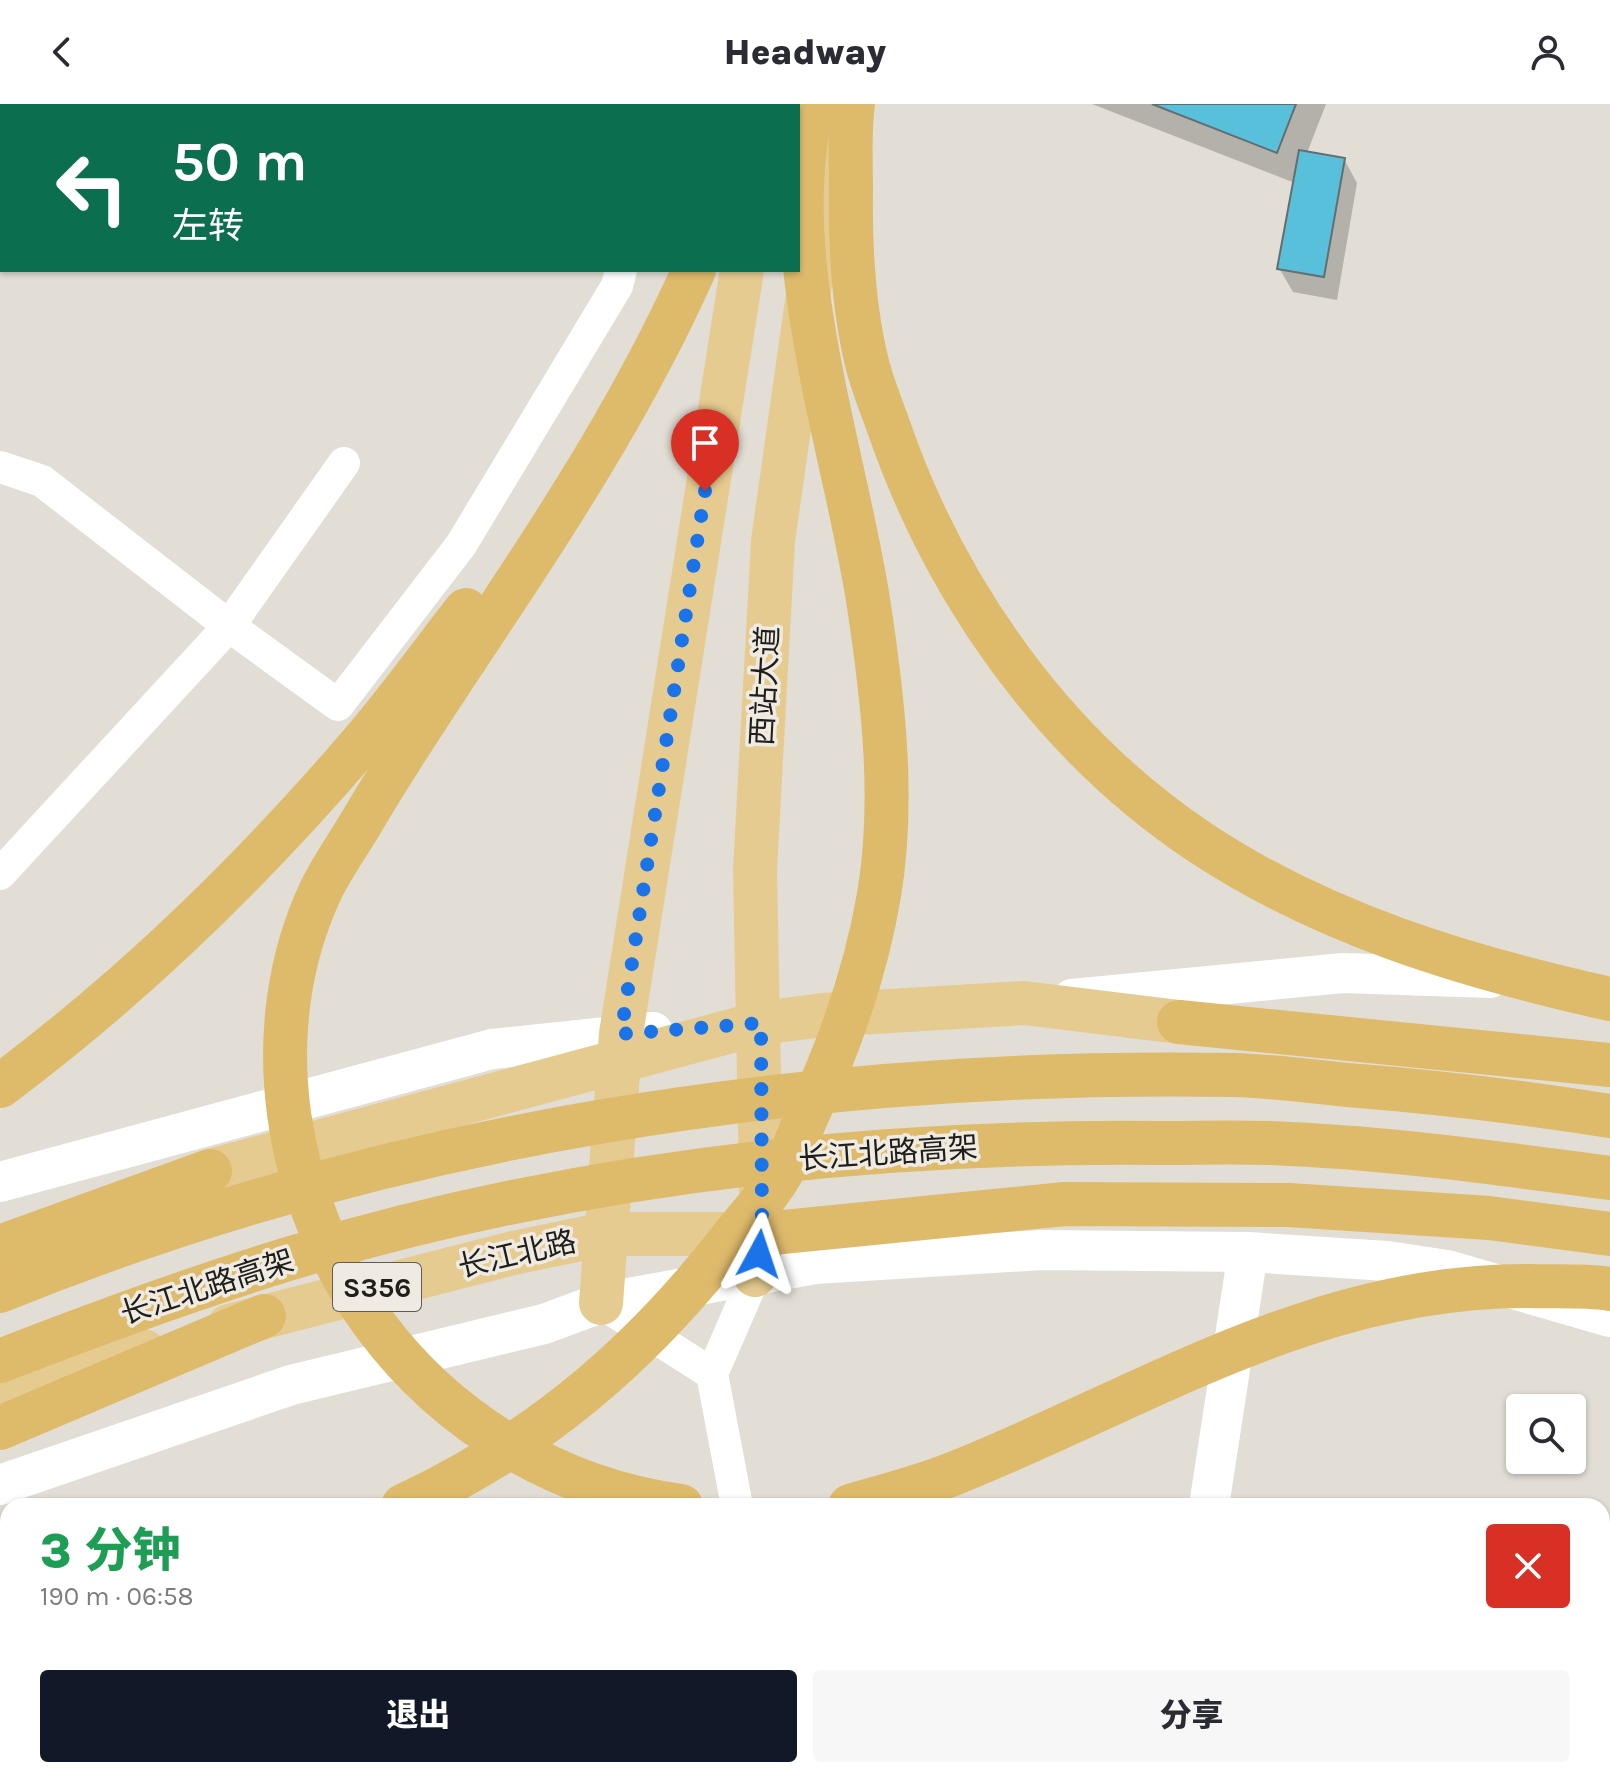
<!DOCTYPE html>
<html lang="zh">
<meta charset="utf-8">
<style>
body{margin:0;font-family:Karla,"Noto Sans SC",sans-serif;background:#f7f7f7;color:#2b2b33;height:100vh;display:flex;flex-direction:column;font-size:30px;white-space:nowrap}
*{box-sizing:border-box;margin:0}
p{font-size:26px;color:#7c7c81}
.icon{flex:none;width:44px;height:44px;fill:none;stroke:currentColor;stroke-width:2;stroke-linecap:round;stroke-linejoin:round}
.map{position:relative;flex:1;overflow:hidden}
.drawer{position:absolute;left:0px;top:1394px;width:1610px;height:280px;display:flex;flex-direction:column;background:#fff;border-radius:24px 24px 0 0;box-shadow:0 2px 6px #0004}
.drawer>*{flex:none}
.guide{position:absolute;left:0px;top:0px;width:800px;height:168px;box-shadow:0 2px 6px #0004;background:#0b6e4f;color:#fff;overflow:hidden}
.controls{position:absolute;left:1506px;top:1290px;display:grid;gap:16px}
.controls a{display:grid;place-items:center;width:80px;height:80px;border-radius:8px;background:#fff;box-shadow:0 2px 6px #0004;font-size:40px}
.pin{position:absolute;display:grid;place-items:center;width:68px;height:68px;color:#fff;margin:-82px -34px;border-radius:50% 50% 50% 0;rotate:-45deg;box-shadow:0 0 8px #0007}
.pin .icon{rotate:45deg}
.me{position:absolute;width:88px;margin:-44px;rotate:5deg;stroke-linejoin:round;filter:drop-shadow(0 0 6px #0008)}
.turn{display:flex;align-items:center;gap:28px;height:168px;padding:0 40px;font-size:36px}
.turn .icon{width:104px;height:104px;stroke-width:2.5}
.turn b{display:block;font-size:56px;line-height:68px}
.round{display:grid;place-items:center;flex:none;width:84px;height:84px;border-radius:8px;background:#f7f7f7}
.overview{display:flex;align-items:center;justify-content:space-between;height:136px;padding:0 40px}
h1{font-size:48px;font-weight:800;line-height:60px;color:#1e9e55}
.primary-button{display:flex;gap:16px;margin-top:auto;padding:16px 40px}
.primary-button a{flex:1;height:92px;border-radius:8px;background:#111827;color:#fff;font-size:32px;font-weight:800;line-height:92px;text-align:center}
.primary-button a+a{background:#f7f7f7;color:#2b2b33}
header{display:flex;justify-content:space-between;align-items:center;height:104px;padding:0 40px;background:#fff;font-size:36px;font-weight:800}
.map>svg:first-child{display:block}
.shadow{fill:#0003}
.building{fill:#58c0db;stroke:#646e71;stroke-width:2}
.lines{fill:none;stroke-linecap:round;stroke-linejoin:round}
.minor{stroke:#fff;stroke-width:32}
.tertiary{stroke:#fff;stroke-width:40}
.primary{stroke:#e6cb90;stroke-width:44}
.trunk{stroke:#deba6b;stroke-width:44}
.route{stroke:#1a73e8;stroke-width:14;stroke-dasharray:0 25.2}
.labels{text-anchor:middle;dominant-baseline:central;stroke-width:7;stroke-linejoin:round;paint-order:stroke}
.shield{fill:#f0ebe2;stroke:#5e5c57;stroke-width:2}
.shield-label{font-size:28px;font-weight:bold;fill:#201e1b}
.street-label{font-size:30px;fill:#201e1b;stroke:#f0ebe2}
</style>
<header><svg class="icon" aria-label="back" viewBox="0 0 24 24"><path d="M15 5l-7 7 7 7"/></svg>Headway<svg class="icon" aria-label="person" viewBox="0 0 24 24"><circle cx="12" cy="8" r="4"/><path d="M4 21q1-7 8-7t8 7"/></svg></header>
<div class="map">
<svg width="1610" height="1674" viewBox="0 0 1610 1674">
<rect width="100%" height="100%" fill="#e2ded5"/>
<g class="shadow">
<path d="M1092,0H1326L1307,49L1344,55L1357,79L1337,196L1293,188L1279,164L1295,79Z"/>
<path d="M25,1666H909L907,1674H4Z"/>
</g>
<g class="building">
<path d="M1152,0H1296L1277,49Z"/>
<path d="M1299,46L1345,54L1324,173L1277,165Z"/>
<path d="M19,1666H884L883,1674H0Z"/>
</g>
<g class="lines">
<g class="minor">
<path d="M667,2L668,0"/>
<path d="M0,363L42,377L229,522L338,601L461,441L617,182L621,166"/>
<path d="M0,770L229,522L344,359"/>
<path d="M601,1199L712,1270"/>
<path d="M737,1402L712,1270L755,1171"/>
<path d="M0,1579L8,1576"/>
</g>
<g class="tertiary">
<path d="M1072,895L1343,869L1490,874"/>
<path d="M0,1078L492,945L653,928"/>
<path d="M0,1381L291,1281L544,1220L601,1199L815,1160L1042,1146L1248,1148L1387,1157L1447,1166L1610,1213"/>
<path d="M1209,1402L1248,1148"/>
<path d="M1143,1674L1145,1666"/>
</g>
<g class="primary">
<path d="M782,2V0"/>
<path d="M175,1082L210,1067L761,919L823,911L1024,899L1179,918"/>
<path d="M755,1171L762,1130L755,766L773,437L806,204L832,53L846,17"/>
<path d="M601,1199L621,930L742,166"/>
<path d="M229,1222L513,1149L605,1130H762"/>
<path d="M0,1289L144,1247"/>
</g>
<g class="trunk">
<path d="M853,0C849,28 851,57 851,85C850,144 853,202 867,259C872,280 881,301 888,321C945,487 1052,639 1198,737C1322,820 1466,863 1610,895"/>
<path d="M739,2L740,0"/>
<path d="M1179,918L1610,961"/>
<path d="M0,982C134,882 256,763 365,635C400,594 432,549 466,506"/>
<path d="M762,1130L1065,1100L1289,1101L1489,1114L1610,1130"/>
<path d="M0,1143L210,1067"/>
<path d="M0,1187C390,1028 814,964 1233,971C1272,972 1310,977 1348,981C1436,988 1523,998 1610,1012"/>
<path d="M0,1257C95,1220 190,1185 288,1155C568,1070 866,1036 1159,1039C1202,1039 1247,1037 1290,1040C1397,1045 1504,1060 1610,1074"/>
<path d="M0,1324L264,1212"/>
<path d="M403,1402C538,1339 640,1252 731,1135C747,1114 767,1094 780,1071C791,1053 798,1032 807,1012C840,941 866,868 879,791C895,697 883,595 869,502C846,349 774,152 813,0"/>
<path d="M681,1402C559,1386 448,1319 375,1221C284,1099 255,926 321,786C332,763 348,741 361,719C403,647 450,579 496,509C569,399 640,287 694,166"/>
<path d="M850,1402C887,1391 925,1382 960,1367C1150,1290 1318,1180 1531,1182C1557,1183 1585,1181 1610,1185"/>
<path d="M0,1498L8,1497"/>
</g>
</g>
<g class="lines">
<path class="route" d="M705,387L621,930L761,919L762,1130L759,1150"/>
</g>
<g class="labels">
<rect class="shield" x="333" y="1159" width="88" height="48" rx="6"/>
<g class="shield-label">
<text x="377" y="1183">S356</text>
</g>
<g class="street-label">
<text transform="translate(765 582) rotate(-87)">西站大道</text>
<text transform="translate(888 1049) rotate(-4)">长江北路高架</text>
<text transform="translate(517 1150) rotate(-13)">长江北路</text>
<text transform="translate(207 1183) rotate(-18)">长江北路高架</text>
</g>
</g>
</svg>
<div class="controls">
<a><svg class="icon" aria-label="search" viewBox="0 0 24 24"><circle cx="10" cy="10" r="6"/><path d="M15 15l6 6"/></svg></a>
</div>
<div class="pin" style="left:705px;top:387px;background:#d93025"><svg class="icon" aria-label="arrive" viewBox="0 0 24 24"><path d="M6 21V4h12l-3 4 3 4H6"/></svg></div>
<svg class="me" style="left:759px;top:1150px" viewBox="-20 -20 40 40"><path d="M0-17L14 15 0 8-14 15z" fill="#1a73e8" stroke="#fff" stroke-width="4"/></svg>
<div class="guide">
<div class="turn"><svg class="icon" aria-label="left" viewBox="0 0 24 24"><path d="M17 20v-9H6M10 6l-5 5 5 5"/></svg><div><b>50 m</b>左转</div></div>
</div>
<section class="drawer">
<div class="overview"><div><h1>3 分钟</h1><p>190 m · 06:58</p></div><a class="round" style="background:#d93025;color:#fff"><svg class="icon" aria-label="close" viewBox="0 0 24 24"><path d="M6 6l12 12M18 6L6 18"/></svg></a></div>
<div class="primary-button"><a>退出</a><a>分享</a></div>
</section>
</div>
